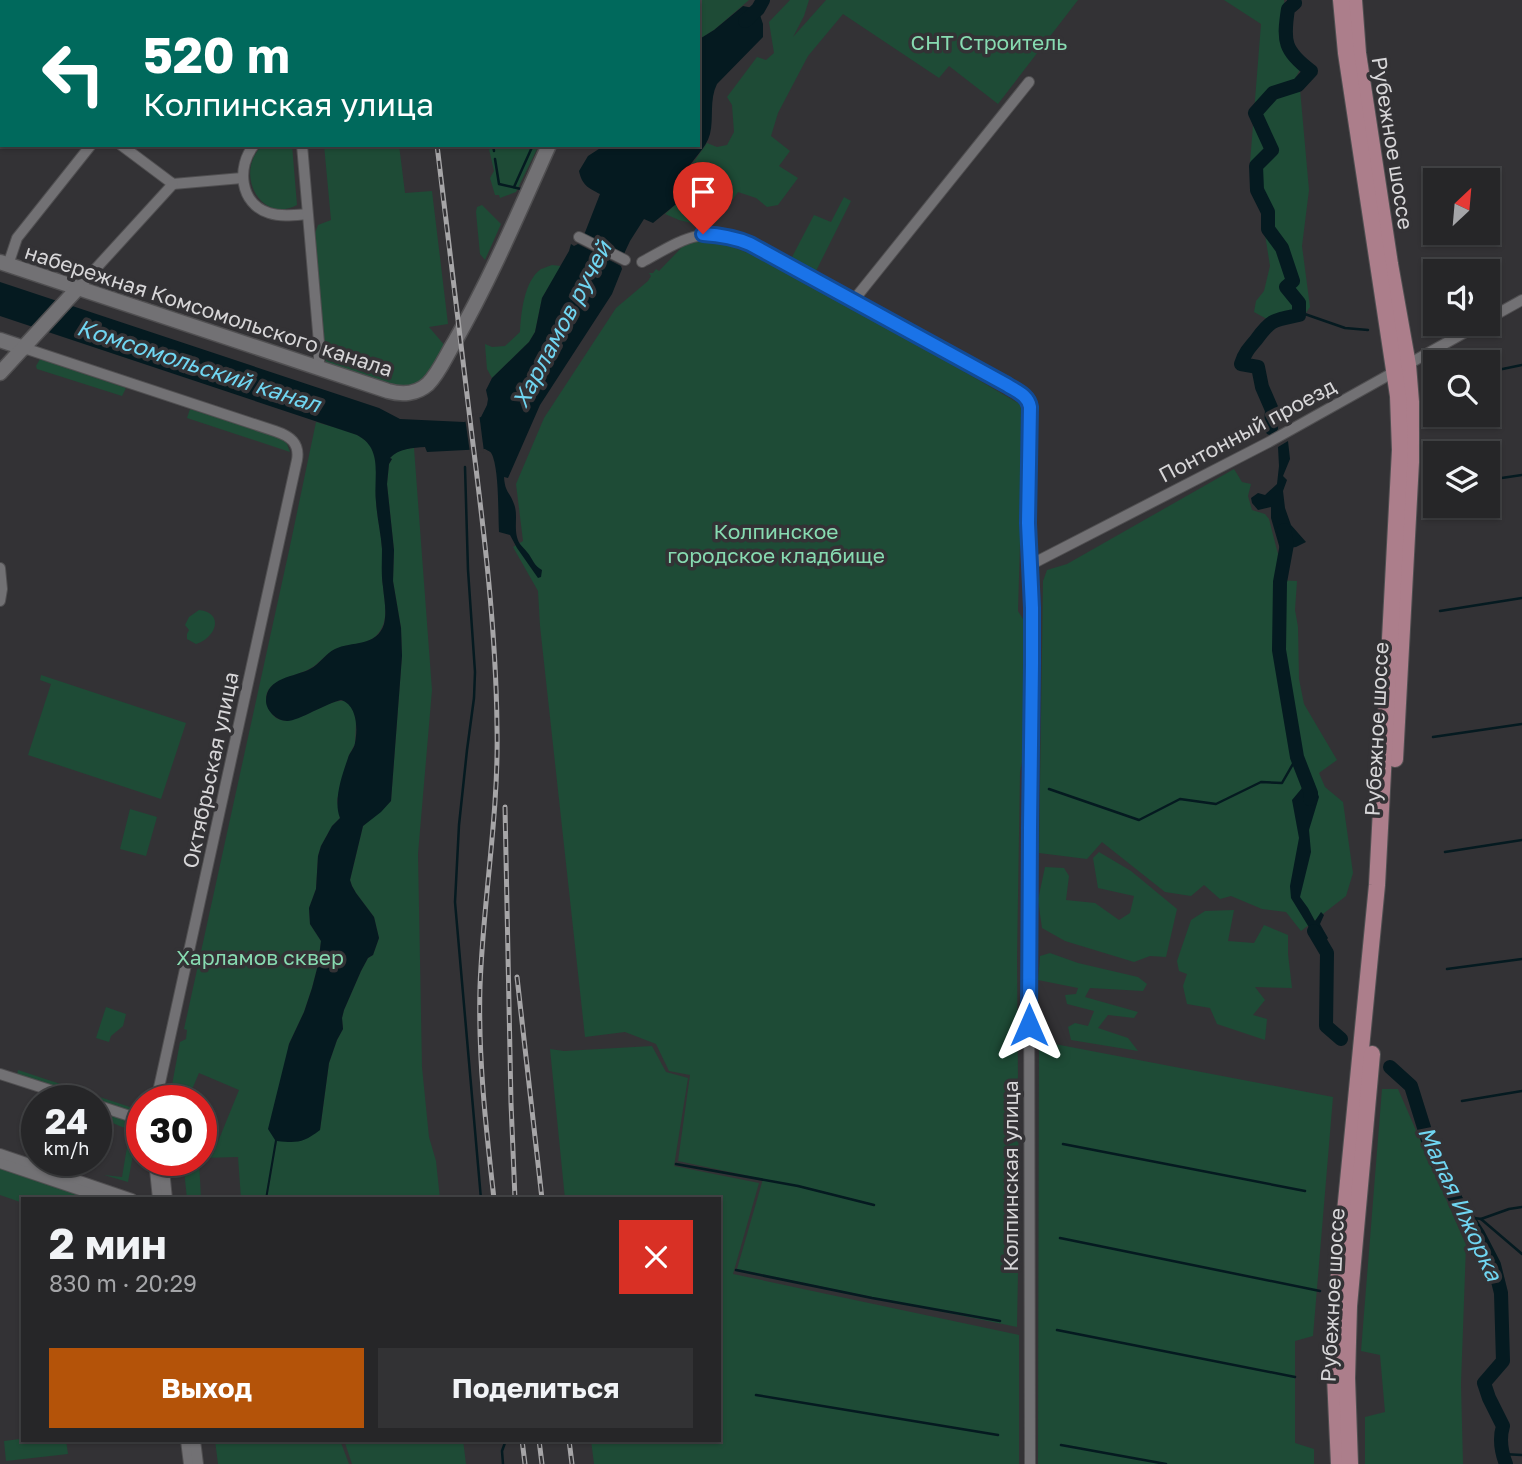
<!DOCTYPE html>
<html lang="ru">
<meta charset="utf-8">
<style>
body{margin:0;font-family:"Golos Text",sans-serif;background:#323234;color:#f1f3f6;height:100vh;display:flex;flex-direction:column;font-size:26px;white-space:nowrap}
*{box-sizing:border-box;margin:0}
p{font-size:23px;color:#a4a5a8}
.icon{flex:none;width:38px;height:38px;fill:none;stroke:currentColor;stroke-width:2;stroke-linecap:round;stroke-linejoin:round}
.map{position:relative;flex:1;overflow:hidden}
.details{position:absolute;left:21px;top:1197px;width:700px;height:245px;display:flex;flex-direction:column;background:#262628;border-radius:0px;box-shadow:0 2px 5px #0004,0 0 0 2px #424345}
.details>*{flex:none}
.banner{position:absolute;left:0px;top:0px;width:700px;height:147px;box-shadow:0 2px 5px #0004,0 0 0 2px #424345;background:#00695c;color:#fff;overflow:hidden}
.needle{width:46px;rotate:26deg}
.fabs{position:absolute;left:1423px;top:168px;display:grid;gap:14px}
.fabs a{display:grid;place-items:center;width:77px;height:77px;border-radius:0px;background:#262628;box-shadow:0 2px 5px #0004,0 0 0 2px #424345;font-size:35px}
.speed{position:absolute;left:21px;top:1085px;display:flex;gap:14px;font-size:35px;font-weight:700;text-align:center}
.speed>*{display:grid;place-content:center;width:91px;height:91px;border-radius:50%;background:#262628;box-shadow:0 2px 5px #0004,0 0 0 2px #424345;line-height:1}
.speed small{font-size:18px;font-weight:400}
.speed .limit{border:10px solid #d22;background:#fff;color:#111}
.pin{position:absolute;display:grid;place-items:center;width:60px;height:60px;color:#fff;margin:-72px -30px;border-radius:50% 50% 50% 0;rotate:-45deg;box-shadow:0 0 7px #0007}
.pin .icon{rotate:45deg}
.me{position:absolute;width:77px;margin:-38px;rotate:0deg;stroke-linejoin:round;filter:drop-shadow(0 0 5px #0008)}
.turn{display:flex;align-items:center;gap:24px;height:147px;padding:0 28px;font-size:32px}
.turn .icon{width:91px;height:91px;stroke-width:2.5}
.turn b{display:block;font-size:49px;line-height:60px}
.round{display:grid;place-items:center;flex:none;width:74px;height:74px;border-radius:0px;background:#323234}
.head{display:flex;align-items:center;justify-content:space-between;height:119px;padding:0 28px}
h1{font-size:42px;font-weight:700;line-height:52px}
.action{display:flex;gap:14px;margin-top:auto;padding:14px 28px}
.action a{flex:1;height:80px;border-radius:0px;background:#b45309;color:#fff;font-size:28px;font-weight:700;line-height:80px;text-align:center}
.action a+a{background:#323234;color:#f1f3f6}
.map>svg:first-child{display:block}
.green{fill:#1e4b36}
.water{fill:#051a20}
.pier{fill:#333235}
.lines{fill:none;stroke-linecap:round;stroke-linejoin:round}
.stream{stroke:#051a20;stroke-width:2.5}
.river{stroke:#051a20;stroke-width:14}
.street-casing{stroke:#504f51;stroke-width:12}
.secondary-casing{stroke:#504f51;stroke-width:17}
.primary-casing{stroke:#504f51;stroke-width:18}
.street{stroke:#727174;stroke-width:10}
.secondary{stroke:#727174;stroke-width:14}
.primary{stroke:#ac7e8b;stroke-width:16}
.rail-casing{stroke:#a6a5a7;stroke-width:5}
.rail{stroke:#333235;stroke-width:2.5;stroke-dasharray:8;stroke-linecap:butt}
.route-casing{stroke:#114b97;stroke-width:18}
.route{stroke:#1a73e8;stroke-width:12}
.labels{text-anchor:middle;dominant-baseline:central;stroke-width:7;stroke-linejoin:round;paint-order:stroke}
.park-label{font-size:21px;fill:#87dbb1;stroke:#333235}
.street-label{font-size:21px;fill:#d7d6d8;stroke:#333235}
.water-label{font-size:23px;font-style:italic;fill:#70d6f2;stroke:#333235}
</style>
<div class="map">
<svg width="1522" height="1464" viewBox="0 0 1522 1464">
<rect width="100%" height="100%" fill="#333235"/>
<g class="green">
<path d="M624,0H749L714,30L698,40V2H624Z"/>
<path d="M790,0H809L804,16L793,37L826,0H1078L998,104L949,66L939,78L843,14L808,56L778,113L771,136L790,151L779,166L798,178L778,205L767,207L756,198L738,192L726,209L714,208L708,219L699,225L679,220L665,214L681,200L686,173L707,143L717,147L727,145L734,132L732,105L727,97L757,57L766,60L774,53L769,22Z"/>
<path d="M1224,0H1284L1285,8L1281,47L1301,68L1293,82L1300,89L1309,190L1302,246L1310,307L1300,321L1278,325L1254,312L1256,301L1264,291L1270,266L1261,209L1254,188L1250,163L1261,24Z"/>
<path d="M263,145H292L297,205C260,225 233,171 263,145Z"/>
<path d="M324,145H399L405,193L432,191L448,324L429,327L446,347L429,375L420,383L401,388L326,365L315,233L318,225L331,220Z"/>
<path d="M488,145H539L516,192L500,198L499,195H495L490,178L494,171Z"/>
<path d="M844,197L851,201L815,273L791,259L814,215L831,222Z"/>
<path d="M482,205L501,224L485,260L480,254L476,212L477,207Z"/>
<path d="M698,240C719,241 736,248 755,256L886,326L1018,403L1024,409L1018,611L1023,619V758L1020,772L1017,958L1019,1216L1017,1327L737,1269L763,1179L678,1161L690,1075L669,1071L656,1044L625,1032L585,1037L540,626L538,591L513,547L523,541L516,484L544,418L616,308L648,281L651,276L649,273H653L656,269L659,271L683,246Z"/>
<path d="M552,265L561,266L542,298L535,332L529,342L492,378L487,369L485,344L492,347L505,346L520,332C521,313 524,281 541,269C542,269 551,265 552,265Z"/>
<path d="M40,359L126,388L122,396L37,369L36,366Z"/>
<path d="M190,409L281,438L287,444L290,452L187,418Z"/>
<path d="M316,422C334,428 368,432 375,453C379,466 375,487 376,501C377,517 381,533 382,548C383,561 381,573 383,586C384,596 386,606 385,617C384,625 381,630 376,636C364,646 349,643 336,649C326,653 320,663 311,668C295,678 255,680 269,709C283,740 323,698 345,701L353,708L356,721L355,744L349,755L337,800L340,818L332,826L321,846L318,856L316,889L309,908L310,924L321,941L318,965L312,988L304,1012L289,1044L276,1140L265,1199H241L238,1157L201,1158V1150L213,1154L239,1090L199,1073L187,1101H169L180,1042L186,1039L187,1030L184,1029L290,546Z"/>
<path d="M414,448L432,690L418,854L422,1067L429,1137L436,1161L440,1199H267L277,1140L320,1130L329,1063L337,1040L343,1029L342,1018L344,1010L361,971L368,958L373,955L379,938L374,917L356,893L352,886L350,880L363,826L391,801L402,656L401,628L393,581L394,550L387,484L389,464L392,459L390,458C397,450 404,449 414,448Z"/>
<path d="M1234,469L1242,482L1251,484L1248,496L1252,510L1265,514L1269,519L1278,554L1276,580L1297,581L1295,610L1298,627L1299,679L1304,704L1337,760L1319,773L1325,787L1343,802L1353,873L1346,896L1301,931L1286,912L1262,909L1231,896L1220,899L1204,885L1191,896L1165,892L1102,842L1087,859L1039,853L1043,581L1047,570L1067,564Z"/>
<path d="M199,610C225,613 216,638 196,644L187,639V634L189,630L185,625L189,617Z"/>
<path d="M41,675L186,723L161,799L28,755L51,684L40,680Z"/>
<path d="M130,809L157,817L146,856L120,849Z"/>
<path d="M1099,852L1131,871L1177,909L1166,957L1150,956L1134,962L1065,941L1042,928L1038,900L1045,867L1064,868L1069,876L1066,900L1095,903L1119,920L1130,913L1134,896L1098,888L1093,858Z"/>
<path d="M1234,910L1228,941L1254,943L1264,925L1288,935V954L1292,988L1255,987L1265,1000L1253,1015L1267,1019L1265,1040L1217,1024L1210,1008L1187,1004L1183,986L1187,974L1179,971L1177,961L1191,920L1205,911Z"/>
<path d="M1050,953L1078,963L1138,977L1147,984L1143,991L1090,988L1085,997L1138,1012L1134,1018L1108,1015L1098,1028L1128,1038L1138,1051L1071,1040L1068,1027L1075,1023L1088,1026L1094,1011L1067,1004L1065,995L1076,994L1078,988L1038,980L1040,956Z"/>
<path d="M106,1007L126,1014L123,1026L111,1036L109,1042L96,1038Z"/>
<path d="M1039,1041L1333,1097L1313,1336L1295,1341V1443L1314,1449V1464H1038Z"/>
<path d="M652,1046L666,1072L688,1078L674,1166L759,1183L733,1274L1019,1335V1464H594L591,1440H719V1199H565L550,1049L564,1051Z"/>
<path d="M18,1070L136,1109V1114L17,1075Z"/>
<path d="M1382,1089H1398L1466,1245L1461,1384L1463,1464H1365V1417L1385,1412L1380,1355L1361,1351Z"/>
<path d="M96,1109L135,1122L134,1149L128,1182L104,1175L122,1177L130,1129C118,1127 109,1120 96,1116Z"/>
<path d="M183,1160H199L201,1199H187Z"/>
<path d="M0,1168L91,1199H74L65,1196L63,1199H23V1203L0,1195Z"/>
<path d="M20,1439L25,1444L66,1440L68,1454L6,1461L4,1441Z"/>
<path d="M215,1440H340L349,1464H218Z"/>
<path d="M344,1440H463L466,1464H352Z"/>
</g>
<g class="water">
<path d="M743,6L758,9L763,24V37L717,84C709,100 714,118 710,134C706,149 692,159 686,172C683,180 682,192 681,200L653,223L644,219L630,241L623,256L584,235L600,194C588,188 582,185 579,171L588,156L605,145H698V40L714,30Z"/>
<path d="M571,244L574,246L578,244L621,266L622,269L612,294L540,405L508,478L504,477C505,493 510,492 514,504C519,516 512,531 520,544C522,547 525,549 527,552C533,559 534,566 542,570L541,577L538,578L517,548L510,535L499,532C498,512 499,475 493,457C491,451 490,452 485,449L427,452L425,447C413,448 399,448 390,458L392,459L389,464L387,484L394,550L393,581L401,628L402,656L391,801L381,812L363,826L350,880L352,886L356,893L374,917L379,938L373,955L368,958L361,971L344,1010L342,1018L343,1029L337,1040L329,1063L320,1130C303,1143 297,1143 277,1141L267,1199H265L275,1140L268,1129L289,1044L304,1012L312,988L318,965L321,941L310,924L309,908L316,889L318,856L321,846L332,826L340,818C333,801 342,775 348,758C349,753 354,749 355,743C358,728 357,705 341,700C327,703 296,722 287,721C282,721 276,718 273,715C269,711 266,706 266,701C266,677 295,677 310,669C320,664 325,654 335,649C351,641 377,647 384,624C387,611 384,599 383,587C381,574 382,562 382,549C381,534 377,518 376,502C373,477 384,449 357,435L0,316V282L379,408L400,419L464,422L481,417L487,405L488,399L486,390L492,378L529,342L535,332L542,298L569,251Z"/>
<path d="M1288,441L1290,459L1283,476L1287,480L1283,491L1285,508L1291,525L1306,542L1296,547L1280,549L1271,518V507L1258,510L1252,503L1251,498L1258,493L1265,495L1277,484L1279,466L1278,447Z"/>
<path d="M1311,780L1314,783L1319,797L1309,830L1311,852L1300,897L1308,908L1315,921L1321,912L1324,915L1320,924L1328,938L1321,947L1291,898L1290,886L1299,838L1292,800L1302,788V782Z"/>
</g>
<path class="pier" d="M479,413L484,452L470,453L465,418Z"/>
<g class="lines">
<g class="stream">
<path d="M469,0V2"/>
<path d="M597,2V0"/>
<path d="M493,145L494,151"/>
<path d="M495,159L499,184L521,189"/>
<path d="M514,187L533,145"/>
<path d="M1299,312L1345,328L1368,330"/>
<path d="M1488,372L1522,365"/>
<path d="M465,467L468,570L475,672L474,698L467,750L459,825L455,902L481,1199"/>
<path d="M1488,480L1522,475"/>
<path d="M1440,611L1522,598"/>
<path d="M1433,737L1522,724"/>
<path d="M1049,789L1139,820L1180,799L1216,804L1261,782L1282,783L1297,757"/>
<path d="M1445,852L1522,840"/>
<path d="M1447,969L1522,959"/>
<path d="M1462,1101L1522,1091"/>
<path d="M1063,1144L1305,1191"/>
<path d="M676,1164L798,1186L874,1205"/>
<path d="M1468,1217L1481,1219L1522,1254"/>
<path d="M1481,1219L1509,1209L1522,1207"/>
<path d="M1060,1238L1320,1291"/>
<path d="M736,1270L872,1298L1000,1321"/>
<path d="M1057,1330L1295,1377"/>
<path d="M756,1395L998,1435"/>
<path d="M1061,1445L1166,1464"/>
<path d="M1502,1454L1522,1455"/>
<path d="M503,1464L502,1451L506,1440"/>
</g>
<g class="river">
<path d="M745,21L758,9L763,0"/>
<path d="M1271,428L1272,410L1262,387L1258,367L1241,364C1244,354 1249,348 1256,340C1271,319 1274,320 1299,315V303L1286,287L1293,281L1282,248L1268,229V212L1257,190L1256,166L1272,150L1255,113L1273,93L1298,85L1311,71C1284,51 1283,41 1288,9L1295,3L1294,0"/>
<path d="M1284,530L1287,544L1280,582L1279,650L1297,757L1311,793L1310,799"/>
<path d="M1314,931L1327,953L1326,1026L1341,1039"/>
<path d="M1390,1067L1411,1086L1431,1150L1456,1200L1478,1234L1494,1265L1501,1293L1503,1361L1484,1383L1489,1398L1503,1426C1499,1439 1501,1451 1506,1464"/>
</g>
<defs>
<g id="street">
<path d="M287,0L288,2"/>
<path d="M202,2L203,0"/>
<path d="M0,54L2,55"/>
<path d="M121,145L173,184L242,178"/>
<path d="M254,145C236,167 240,204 269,213C281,217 295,215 307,214"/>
<path d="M302,145L319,343V369"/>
<path d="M579,237L625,260"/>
<path d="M642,262C684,239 702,224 750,244L1007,385L1025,396L1029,401L1028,523L1032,608L1033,664L1029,942L1030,1464"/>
<path d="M8,265L17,238L91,145"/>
<path d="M78,288L173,184"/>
<path d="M853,301L1029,82"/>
<path d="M1488,319L1522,300"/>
<path d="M24,348L275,431C290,436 300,443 297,460L156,1101"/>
<path d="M1030,565L1269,442L1480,324"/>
<path d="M0,568L2,589L0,601"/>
<path d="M0,1074L84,1101"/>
<path d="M96,1105L142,1120"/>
<path d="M0,1154L132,1199"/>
<path d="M154,1160L158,1199"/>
<path d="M163,1160L167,1199"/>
<path d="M0,1163L107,1199"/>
<path d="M186,1440L189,1464"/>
<path d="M195,1440L198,1464"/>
</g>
<g id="secondary">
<path d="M614,2L615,0"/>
<path d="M0,262L388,391C402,395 417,394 428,384C439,373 446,356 454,343C490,280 519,212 549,145"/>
<path d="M0,340L24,348"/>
<path d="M0,373L78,288"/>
</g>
<g id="primary">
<path d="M1354,0L1358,53L1390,264L1408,365L1411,402V462L1395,759"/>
<path d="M1339,1464L1334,1355L1336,1304L1377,885L1400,450L1398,396L1346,53L1341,0"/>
<path d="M1350,1464L1347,1378L1349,1306L1372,1054"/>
</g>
</defs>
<use href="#street" class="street-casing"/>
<use href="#secondary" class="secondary-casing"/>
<use href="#primary" class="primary-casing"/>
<use href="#street" class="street"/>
<use href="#secondary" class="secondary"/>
<use href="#primary" class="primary"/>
<defs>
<g id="rail">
<path d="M419,0V2"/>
<path d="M437,145C448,242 460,339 472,436C484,532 496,629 497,727C499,814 483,900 480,987C478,1058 486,1128 494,1199"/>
<path d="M505,807L511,1103L515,1199"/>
<path d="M517,977L542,1199"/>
<path d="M522,1440L525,1464"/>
<path d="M539,1440L542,1464"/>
<path d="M569,1440L572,1464"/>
</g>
</defs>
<use href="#rail" class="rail-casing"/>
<use href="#rail" class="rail"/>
</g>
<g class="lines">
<defs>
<path id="route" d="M703,234C720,235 734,237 750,244L1007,385C1016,391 1028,395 1030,407L1028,523L1032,608V664L1030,828L1029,1025"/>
</defs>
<use href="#route" class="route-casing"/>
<use href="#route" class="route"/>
</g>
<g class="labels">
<g class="park-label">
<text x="989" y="42">СНТ Строитель</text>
<text x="776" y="531">Колпинское<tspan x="776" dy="24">городское кладбище</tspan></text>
<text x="260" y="957">Харламов сквер</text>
</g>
<g class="street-label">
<text transform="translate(1393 143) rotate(81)">Рубежное шоссе</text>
<text transform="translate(209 310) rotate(18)">набережная Комсомольского канала</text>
<text transform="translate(1247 430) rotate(-28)">Понтонный проезд</text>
<text transform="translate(1376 729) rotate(-87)">Рубежное шоссе</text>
<text transform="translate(210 770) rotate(-78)">Октябрьская улица</text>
<text transform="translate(1010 1176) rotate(-90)">Колпинская улица</text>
<text transform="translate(1332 1295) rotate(-87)">Рубежное шоссе</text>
</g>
<g class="water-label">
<text transform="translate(561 324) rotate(-62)">Харламов ручей</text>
<text transform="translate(199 365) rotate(18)">Комсомольский канал</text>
<text transform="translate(1461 1203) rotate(65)">Малая Ижорка</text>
</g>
</g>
</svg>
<div class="fabs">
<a><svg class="needle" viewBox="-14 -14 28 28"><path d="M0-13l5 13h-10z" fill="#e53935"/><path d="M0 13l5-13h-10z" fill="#a4a5a8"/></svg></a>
<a><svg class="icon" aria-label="sound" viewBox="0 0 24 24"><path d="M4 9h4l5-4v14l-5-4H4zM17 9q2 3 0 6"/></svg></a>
<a><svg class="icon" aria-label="search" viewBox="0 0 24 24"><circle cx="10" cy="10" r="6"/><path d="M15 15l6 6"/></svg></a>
<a><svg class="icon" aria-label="layers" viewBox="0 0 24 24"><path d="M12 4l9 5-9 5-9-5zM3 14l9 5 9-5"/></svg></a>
</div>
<div class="speed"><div>24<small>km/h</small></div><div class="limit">30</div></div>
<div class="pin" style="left:703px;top:234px;background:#d93025"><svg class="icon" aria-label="arrive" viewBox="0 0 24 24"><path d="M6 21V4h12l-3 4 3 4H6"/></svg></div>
<svg class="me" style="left:1029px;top:1025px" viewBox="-20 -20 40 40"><path d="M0-17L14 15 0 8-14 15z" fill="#1a73e8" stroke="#fff" stroke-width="4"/></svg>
<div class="banner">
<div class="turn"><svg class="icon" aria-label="left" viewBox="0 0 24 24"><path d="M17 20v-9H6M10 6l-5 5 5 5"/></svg><div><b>520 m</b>Колпинская улица</div></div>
</div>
<section class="details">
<div class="head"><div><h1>2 мин</h1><p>830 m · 20:29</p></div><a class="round" style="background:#d93025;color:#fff"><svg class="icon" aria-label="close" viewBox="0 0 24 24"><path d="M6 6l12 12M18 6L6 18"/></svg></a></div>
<div class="action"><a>Выход</a><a>Поделиться</a></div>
</section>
</div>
